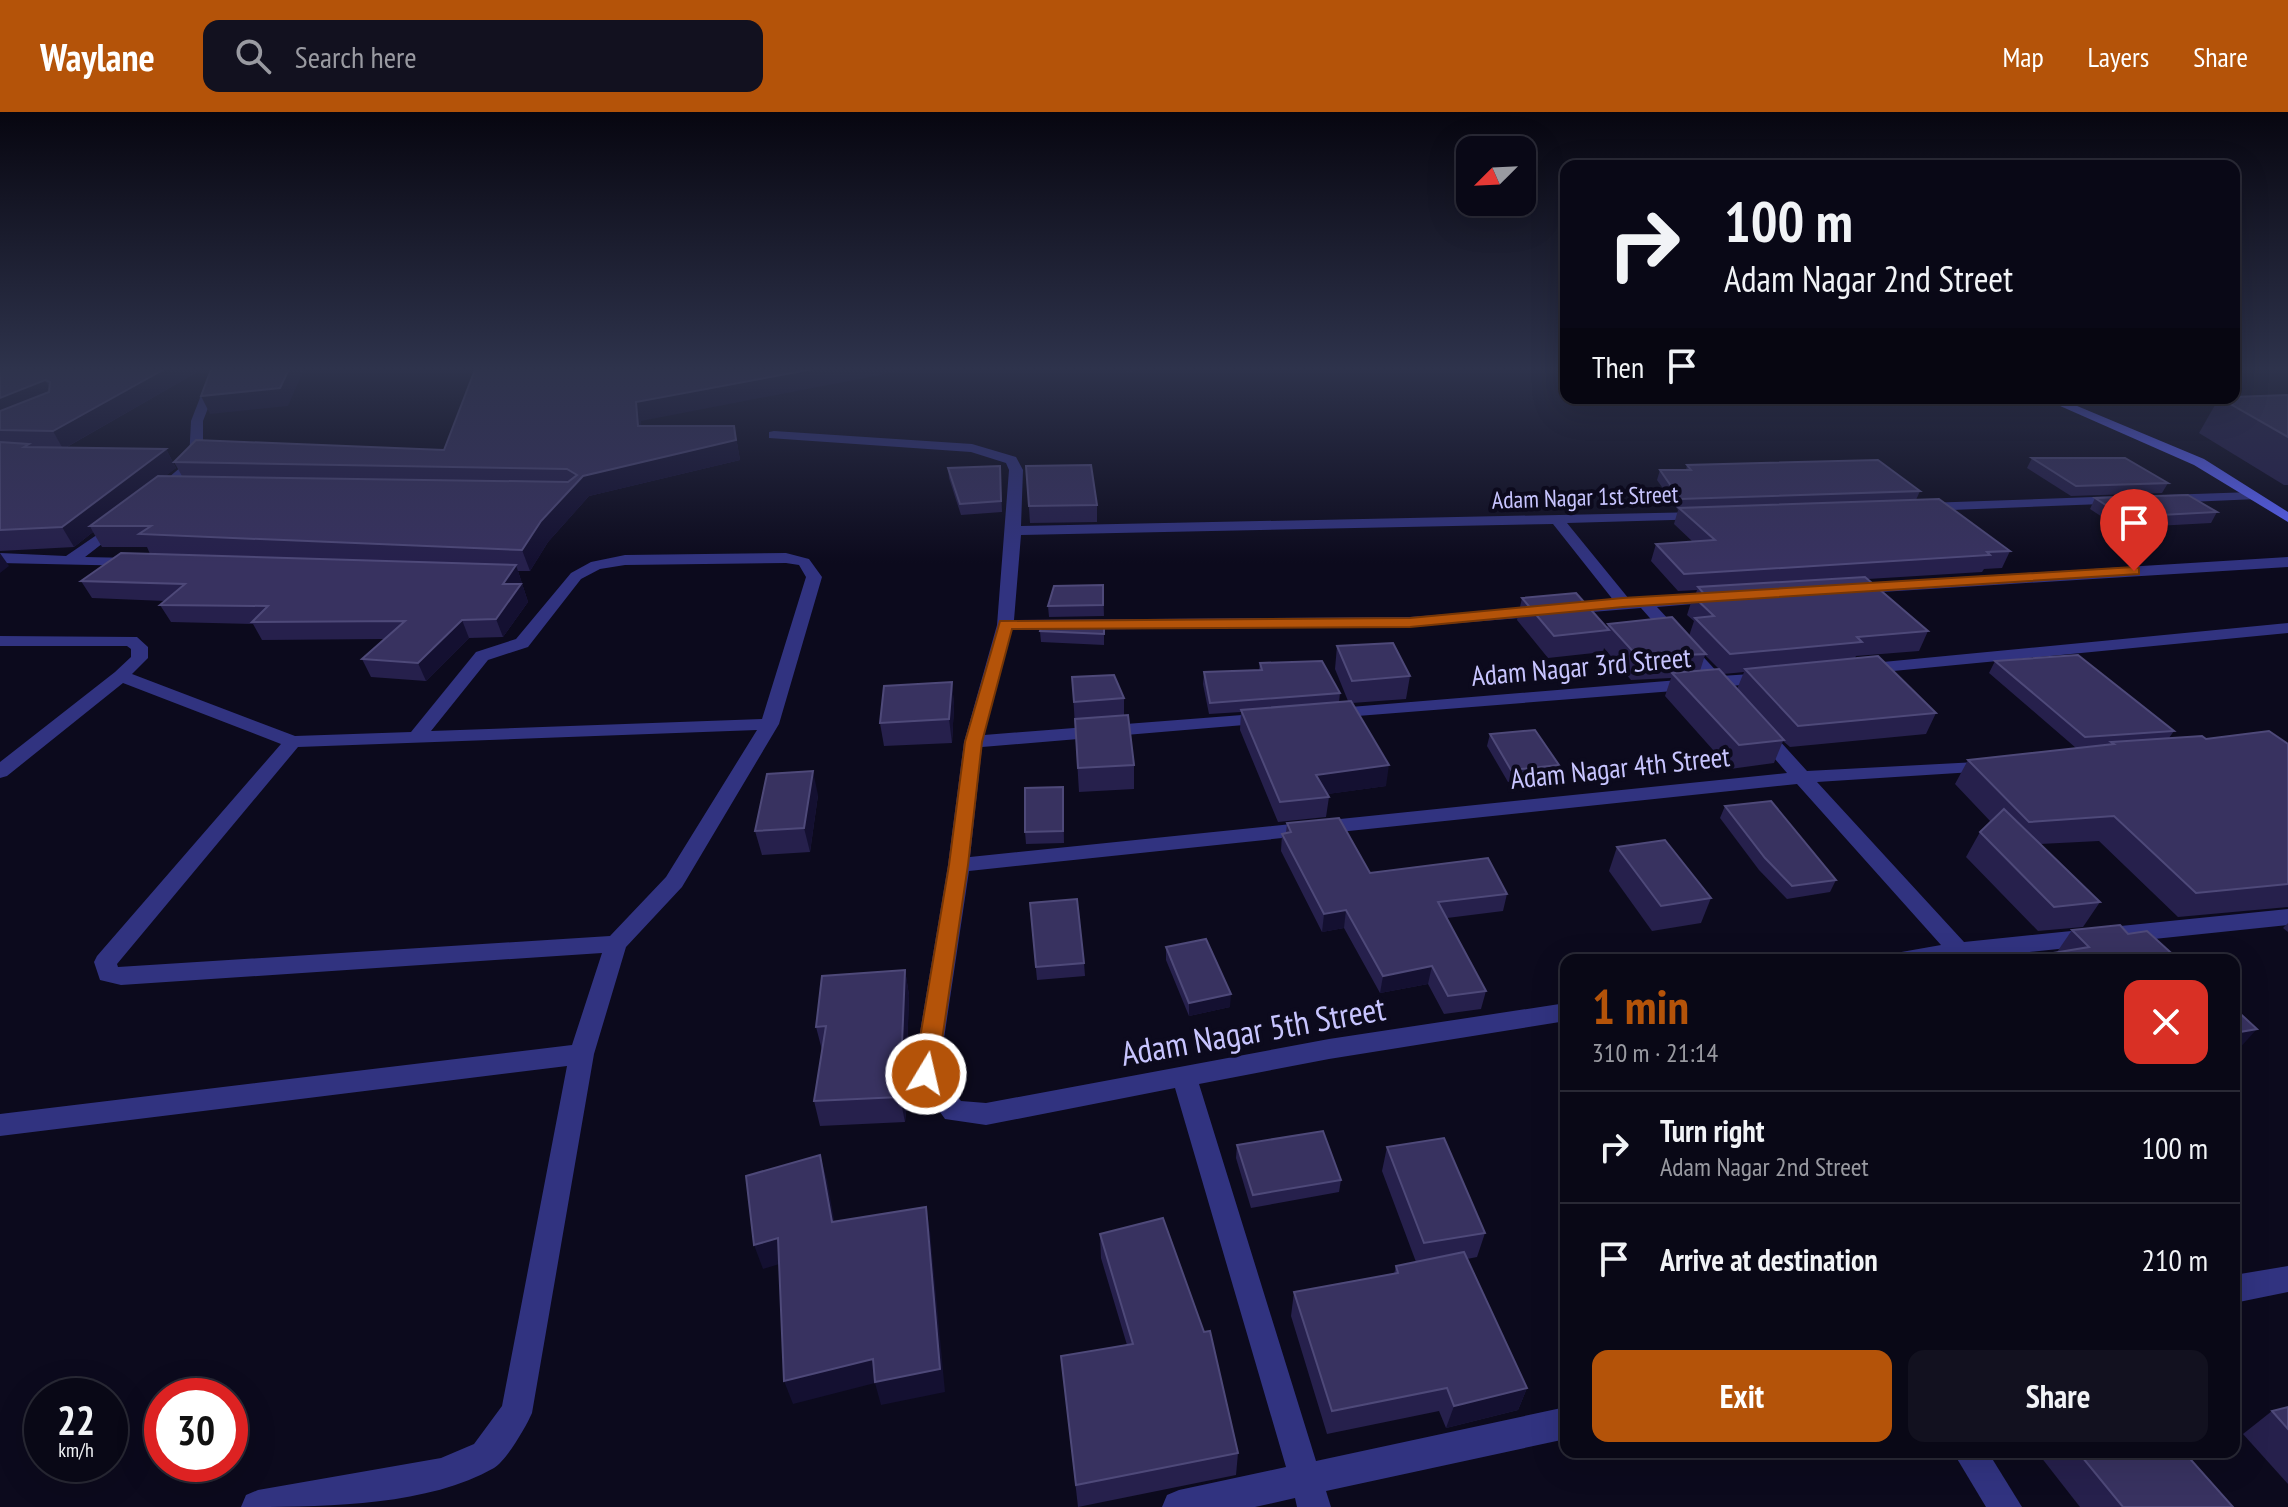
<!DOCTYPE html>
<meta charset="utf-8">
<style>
body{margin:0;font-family:"PT Sans Narrow",sans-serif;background:#12111f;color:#f1f3f6;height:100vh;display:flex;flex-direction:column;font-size:30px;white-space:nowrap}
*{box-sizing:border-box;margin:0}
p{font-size:26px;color:#999aa1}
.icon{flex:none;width:44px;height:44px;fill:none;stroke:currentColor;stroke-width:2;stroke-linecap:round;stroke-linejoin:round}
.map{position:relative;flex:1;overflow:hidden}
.sheet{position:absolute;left:1560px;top:842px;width:680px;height:504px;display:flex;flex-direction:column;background:#090816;border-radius:16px;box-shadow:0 8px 32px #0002,0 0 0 2px #292935}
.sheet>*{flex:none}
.top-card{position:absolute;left:1560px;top:48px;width:680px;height:244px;border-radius:16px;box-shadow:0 8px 32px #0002,0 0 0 2px #292935;background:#090816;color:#f1f3f6;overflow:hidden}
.needle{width:52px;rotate:246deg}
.buttons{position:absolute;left:1456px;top:24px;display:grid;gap:16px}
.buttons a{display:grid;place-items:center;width:80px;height:80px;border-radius:16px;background:#090816;box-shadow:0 8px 32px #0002,0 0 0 2px #292935;font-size:40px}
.speed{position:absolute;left:24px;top:1266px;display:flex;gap:16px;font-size:40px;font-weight:700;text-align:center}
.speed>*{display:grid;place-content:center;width:104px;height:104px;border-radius:50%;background:#090816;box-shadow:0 8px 32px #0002,0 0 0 2px #292935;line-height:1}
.speed small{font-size:20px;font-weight:400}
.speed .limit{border:12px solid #d22;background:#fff;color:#111}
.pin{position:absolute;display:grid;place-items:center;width:68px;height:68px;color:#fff;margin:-82px -34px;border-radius:50% 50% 50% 0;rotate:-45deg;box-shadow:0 0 8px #0007}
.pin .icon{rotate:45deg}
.me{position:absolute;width:88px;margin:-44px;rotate:9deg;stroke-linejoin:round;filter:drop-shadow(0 0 6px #0008)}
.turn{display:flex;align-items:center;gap:28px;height:168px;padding:0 32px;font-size:36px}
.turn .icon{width:104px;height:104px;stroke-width:2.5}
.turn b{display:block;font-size:56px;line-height:68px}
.then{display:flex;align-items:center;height:76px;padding:0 32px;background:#0003;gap:16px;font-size:30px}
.round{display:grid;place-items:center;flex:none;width:84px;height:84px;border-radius:16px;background:#12111f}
.head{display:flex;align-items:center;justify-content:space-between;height:136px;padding:0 32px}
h1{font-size:48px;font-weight:600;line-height:60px;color:#b45309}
.primary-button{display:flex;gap:16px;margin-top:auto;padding:16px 32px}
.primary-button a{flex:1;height:92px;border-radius:16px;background:#b45309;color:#fff;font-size:32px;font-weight:600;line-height:92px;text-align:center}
.primary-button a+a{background:#12111f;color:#f1f3f6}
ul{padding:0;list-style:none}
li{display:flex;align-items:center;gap:24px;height:112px;padding:0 32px;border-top:2px solid #292935}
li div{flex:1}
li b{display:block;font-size:30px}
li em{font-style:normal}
header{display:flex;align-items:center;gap:48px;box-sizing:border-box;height:112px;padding:0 40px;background:#b45309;color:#fff}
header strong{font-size:38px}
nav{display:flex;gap:44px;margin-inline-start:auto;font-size:28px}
.search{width:560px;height:72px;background:#12111f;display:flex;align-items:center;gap:20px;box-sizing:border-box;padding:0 28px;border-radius:16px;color:#999aa1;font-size:30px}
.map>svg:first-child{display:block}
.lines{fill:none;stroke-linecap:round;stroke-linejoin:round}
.street{fill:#313380;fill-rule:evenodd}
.secondary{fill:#5c64ff;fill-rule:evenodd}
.wall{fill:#26204c;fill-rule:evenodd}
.shaded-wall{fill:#141031}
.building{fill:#383260;stroke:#4e4979;stroke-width:2}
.route{fill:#b45309;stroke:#753606;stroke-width:2}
.labels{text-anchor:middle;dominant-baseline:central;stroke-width:8;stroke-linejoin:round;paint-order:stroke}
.far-street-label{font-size:24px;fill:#c8c5ff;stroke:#0c0a1d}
.street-label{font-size:28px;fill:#c8c5ff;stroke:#0c0a1d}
.near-street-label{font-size:34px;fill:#c8c5ff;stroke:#0c0a1d}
</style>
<header>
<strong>Waylane</strong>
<div class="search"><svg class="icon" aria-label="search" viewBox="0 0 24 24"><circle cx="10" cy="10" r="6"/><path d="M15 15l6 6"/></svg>Search here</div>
<nav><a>Map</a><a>Layers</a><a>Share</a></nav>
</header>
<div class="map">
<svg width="2288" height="1395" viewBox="0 0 2288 1395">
<rect width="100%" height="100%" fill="#0c0a1d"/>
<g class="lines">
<g class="street">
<path d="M212,255H224L203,309V349L163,385H153V379L189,348L191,309Z"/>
<path d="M774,319L972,332L1016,345L1023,358L1021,414L1702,400L1707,401V407L1567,411L1629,487L1723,482V488L1717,490L1657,495L1721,564L1766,561L1775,566L1766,571L1730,574L1729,581L1723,582L1712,576L1332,606L1323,601L1326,597L1703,566L1641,496L1410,515L1012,518L984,623L1268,601L1277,606L1268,611L982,635L970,745L1787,661L1751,619L1760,613L1767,615L1807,659L1996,649L1999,653L1996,657L1989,659L1817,670L1964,830L2288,797V813L1954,848H1887L1890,842L1941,833L1797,672L969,759L939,960L961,989L986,991L1329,927L1566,891V909L1329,947L1199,972L1316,1349L1566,1295V1327L1326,1379L1331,1395H1297L1295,1386L1255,1395H1162L1167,1383L1179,1378L1286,1355L1175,976L986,1013L945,1007L913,962L948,753L964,630L997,513L1009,358L1006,351L971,340L769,326V320ZM1553,412L1614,489L1410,505L1014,508L1021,423Z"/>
<path d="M2252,380L2259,384L2257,387L2166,391L2159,387L2166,383Z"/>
<path d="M2122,384L2127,385V391L1926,399L1919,395L1926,391Z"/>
<path d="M120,407L125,408V414L85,445L132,446L137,448V454L0,451V441L66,444Z"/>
<path d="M786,441L809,447L822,465L779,612L682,775L626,835L594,942L532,1301C526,1315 506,1349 494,1356C426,1395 319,1395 241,1395L246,1383L258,1378L441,1346L474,1332L502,1294L567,954L0,1024V1002L572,933L602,841L121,873L100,868L94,850L97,844L281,632L123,571L7,664L0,666V650L115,560L131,545V537L127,534H0V524L137,525L148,535V546L132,562L295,624L411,620L476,540L516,527L571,461L591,450L625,443ZM786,451L799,453L806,465L762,607L431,619L488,548L528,535L581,467L600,457L625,453ZM757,618L666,765L610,824L118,855L117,852L298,635Z"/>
<path d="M2288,445V455L1849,482L1841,477L1849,472Z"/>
<path d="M2288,511V521L1862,562L1853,557L1862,552Z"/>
<path d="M2288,1154V1180L2234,1191V1163Z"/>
<path d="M1953,1340H1988L2022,1395H1986Z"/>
</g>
<path class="secondary" d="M2042,286H2058L2204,347L2288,400V410L2194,353Z"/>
</g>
<g class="wall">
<path d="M0,255H206L67,335L166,337L176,356L165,364H182L174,350L444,338L641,309V314H734L740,348L589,384L548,430L530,459H518L528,490L503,525L469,526L426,569L371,565L362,547L384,527L262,528L253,512L171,510L160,493L165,489L92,486L81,469L150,442L147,435H102L93,420L74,435L0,439Z"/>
<path d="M2288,283V373H2284L2199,321L2219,286Z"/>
<path d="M2032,346L2168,371L2162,381L2071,384L2027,356Z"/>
<path d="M1687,353L1920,379L1916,388L2010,439L2002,456L1984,457L1982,460L1868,467L1928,519L1919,539L1856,544L1855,546L1936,601L1926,622L1790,635L1783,629L1774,651L1730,657L1665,584L1671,566L1631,568L1604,536L1603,540L1548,546L1517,508L1522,486L1607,516L1608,512L1689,524L1694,509L1687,503L1693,484H1695L1697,478L1678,479L1651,449L1656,432L1693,430L1674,412L1678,398L1657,368L1660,358H1686ZM1705,543L1719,557L1700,559ZM1744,560L1737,577L1723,562L1734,561Z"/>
<path d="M1000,354L1002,400L961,403L949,366L948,356Z"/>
<path d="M1026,354L1097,393V410L1030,411Z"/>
<path d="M2095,386L2217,400L2211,411L2119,416L2090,397Z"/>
<path d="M1103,473L1104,504L1049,505L1048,494Z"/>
<path d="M1104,509V533L1041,530L1040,519Z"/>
<path d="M1337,534L1410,564L1406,587L1352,591L1386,674L1327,682L1329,685L1326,705L1278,710L1240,618L1241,600L1209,602L1203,572L1204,560L1259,558L1260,551L1340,581L1339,590L1348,589L1335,557Z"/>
<path d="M1995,549L2174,619L2169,626L2206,627L2288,632V795L2178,805L2099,729L2040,732L2100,790L2083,815L2038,819L1966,745L1980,720L1991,710L1955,672L1968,648L2076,636L1989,561Z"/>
<path d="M1072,565L1124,586V603L1134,653V677L1079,680Z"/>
<path d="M952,570L954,594L952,631L884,634L880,611Z"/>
<path d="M1490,622L1559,653L1555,665L1508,670L1487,634Z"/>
<path d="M1063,675L1064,731L1026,732L1025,720Z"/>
<path d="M818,683L810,740L762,743L755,719Z"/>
<path d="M1725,694L1836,768L1830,780L1787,787L1759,758L1720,706Z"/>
<path d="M1287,711L1370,761L1507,782L1503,799L1447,806L1486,879L1481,897L1444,902L1428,872L1380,881L1344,816L1322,820L1281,739L1282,722L1286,721Z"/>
<path d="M1617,735L1711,786L1701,811L1652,819L1609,759Z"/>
<path d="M1030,791L1084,851L1085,864L1037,868Z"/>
<path d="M2288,811V820L2283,816Z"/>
<path d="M2072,818L2128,822L2179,848L2057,840Z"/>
<path d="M1166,835L1230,895L1189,904L1166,848Z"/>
<path d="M905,858L909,883L907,941L910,957L905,1010L820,1014L814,989L822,938L816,915Z"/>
<path d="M1237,1033L1341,1068L1339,1080L1251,1096L1236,1046Z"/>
<path d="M1387,1035L1485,1121L1477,1145L1467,1147L1527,1276L1518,1298L1446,1316L1439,1299L1327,1322L1291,1204L1294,1180L1394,1162L1396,1154L1416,1150L1382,1059Z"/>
<path d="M1100,1122L1238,1341L1236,1363L1078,1395L1061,1244L1127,1233L1101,1146Z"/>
<path d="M2288,1295V1372L2243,1322L2272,1299Z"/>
<path d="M2037,1340H2184L2233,1395H2080Z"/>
</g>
<g class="shaded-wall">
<path d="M168,255H206L63,337L53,319Z"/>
<path d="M290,255H305L288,294L210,302L201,284Z"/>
<path d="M824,255H922L641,309L643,333L638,314L636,290Z"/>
<path d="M1127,255H1172L1127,260Z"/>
<path d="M45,268L55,285L0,309V286Z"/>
<path d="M734,314L740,348L589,384L548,430L530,459L522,438L541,409L583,364Z"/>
<path d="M166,337L176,356L101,414H90L93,420L74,435L62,415Z"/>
<path d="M0,441L9,454L0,461Z"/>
<path d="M516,453L528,490L503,525L496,507L503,472Z"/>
<path d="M462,508L469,526L426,569L418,551Z"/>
<path d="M952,570L954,594L952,631L949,607Z"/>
<path d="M1389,653L1386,674L1314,684L1316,663Z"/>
<path d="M813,659L818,683L810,740L804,716Z"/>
<path d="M1346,798L1344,816L1322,820L1324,802Z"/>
<path d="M1432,854L1428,872L1380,881L1383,864Z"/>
<path d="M905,858L909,883L907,941L910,957L905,1010L900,985Z"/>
<path d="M1231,882L1230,895L1189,904V891Z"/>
<path d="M2257,917L2237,939L2234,940V921Z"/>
<path d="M820,1043L827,1068L839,1135L832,1110Z"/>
<path d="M926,1095L930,1119L945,1280L881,1293L875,1271L793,1292L784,1269L873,1247Z"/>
<path d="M778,1126L786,1150L763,1157L754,1133Z"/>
<path d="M1527,1276L1518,1298L1446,1316L1454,1294Z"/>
</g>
<g class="building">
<path d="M0,255H168L53,319L0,318V299L49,280L50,270L45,268L0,286Z"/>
<path d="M212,255H290L280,276L201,284Z"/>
<path d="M476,255H824L636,290L638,314H734L736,328L583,364L541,409L522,438L139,422L151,414H90L158,364L568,370L577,363L567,357L174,350L196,328L444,338Z"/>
<path d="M2288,283V325L2220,286H2234V285Z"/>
<path d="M0,330L29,332L24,335L166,337L62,415L0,418Z"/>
<path d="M2032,346H2125L2168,371L2076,374Z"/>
<path d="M1878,348L1920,379L1680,387L1660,358H1691L1687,353Z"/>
<path d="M1091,353L1097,393L1029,394L1026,354Z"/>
<path d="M1000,354L1001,389L960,392L948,356Z"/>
<path d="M2188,383L2217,400L2124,405L2095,386Z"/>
<path d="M1939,387L2010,439L1987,440L1990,443L1684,462L1656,432L1715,428L1679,396Z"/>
<path d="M121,441L516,453L503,472H521L496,507L462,508L418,551L362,547L405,509L252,510L268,494L160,493L185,472L81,469Z"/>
<path d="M1865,465L1928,519L1857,525L1862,530L1730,542L1695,506L1714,504L1693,484L1705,483L1698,475Z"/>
<path d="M1103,473V493L1048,494L1054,474Z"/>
<path d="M1576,481L1609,518L1554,524L1522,486Z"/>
<path d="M1672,505L1706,542L1638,545L1608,512Z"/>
<path d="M1043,509H1104V522L1040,519Z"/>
<path d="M1393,531L1410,564L1352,569L1337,534Z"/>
<path d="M2078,543L2174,619L2085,625L1995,549Z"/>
<path d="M1878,544L1936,601L1798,614L1745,557Z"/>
<path d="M1322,549L1340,581L1210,591L1204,560L1262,558L1260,551Z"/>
<path d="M1719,557L1784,628L1739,633L1672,561Z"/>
<path d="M1114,563L1124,586L1074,590L1072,565Z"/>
<path d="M952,570L949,607L880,611L884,574Z"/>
<path d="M1351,589L1389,653L1316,663L1329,685L1280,690L1241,598Z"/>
<path d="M1128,603L1134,653L1078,656L1075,607Z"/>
<path d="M1535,618L1559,653L1511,658L1490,622Z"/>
<path d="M2269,619L2288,632V772L2196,781L2114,704L2029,710L1968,648L2114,632L2111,630L2202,624L2206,627Z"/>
<path d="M813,659L804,716L755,719L767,662Z"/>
<path d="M1063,675V719L1025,720V676Z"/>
<path d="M1771,689L1836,768L1792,774L1765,746L1725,694Z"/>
<path d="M2004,697L2100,790L2054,795L1980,720Z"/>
<path d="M1339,706L1370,761L1488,746L1507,782L1438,790L1486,879L1448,884L1432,854L1383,864L1346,798L1324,802L1282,722L1291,720L1287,711Z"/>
<path d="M1665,728L1711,786L1661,794L1617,735Z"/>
<path d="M1077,787L1084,851L1036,855L1030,791Z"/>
<path d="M2120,813L2128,822L2147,819L2179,848H2011L2089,835L2072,818Z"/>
<path d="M1206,827L1231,882L1189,891L1166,835Z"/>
<path d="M1871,842L1876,848H1839Z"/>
<path d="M905,858L902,932H905L900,985L814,989L826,914L816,915L822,864Z"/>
<path d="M2234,896L2257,917L2234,921Z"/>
<path d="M1323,1019L1341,1068L1253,1083L1237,1033Z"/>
<path d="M1444,1026L1485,1121L1424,1131L1387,1035Z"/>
<path d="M820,1043L832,1110L926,1095L940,1257L875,1270L873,1247L784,1269L778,1126L754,1133L746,1064Z"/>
<path d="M1163,1106L1204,1220L1210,1219L1238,1341L1076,1373L1061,1244L1133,1232L1100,1122Z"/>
<path d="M1464,1140L1527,1276L1454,1294L1447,1276L1332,1299L1294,1180L1398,1161L1396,1154Z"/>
<path d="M2288,1295V1317L2272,1299Z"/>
<path d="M2078,1340H2184L2233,1395H2123Z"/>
</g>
<linearGradient id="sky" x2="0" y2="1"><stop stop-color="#070610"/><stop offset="0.57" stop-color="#2e334c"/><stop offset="1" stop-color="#2e334c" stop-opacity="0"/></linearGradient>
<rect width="2288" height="451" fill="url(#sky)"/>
<path class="route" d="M2134,455L2139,456V462L1623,495L1410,515L1012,517L982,630L968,753L937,962L934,968L926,971L918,968L914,962L949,753L965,630L1000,509L1410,506L1623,486Z"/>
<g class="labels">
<g class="far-street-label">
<text transform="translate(1585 385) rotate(-2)">Adam Nagar 1st Street</text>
</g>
<g class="street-label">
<text transform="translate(1581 554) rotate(-5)">Adam Nagar 3rd Street</text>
<text transform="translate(1620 655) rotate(-6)">Adam Nagar 4th Street</text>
</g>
<g class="near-street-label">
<text transform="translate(1253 918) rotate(-10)">Adam Nagar 5th Street</text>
</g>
</g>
</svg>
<div class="buttons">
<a><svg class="needle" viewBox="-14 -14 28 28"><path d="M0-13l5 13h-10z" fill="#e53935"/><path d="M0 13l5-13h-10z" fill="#999aa1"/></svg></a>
</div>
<div class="speed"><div>22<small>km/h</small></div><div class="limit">30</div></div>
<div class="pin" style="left:2134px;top:459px;background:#d93025"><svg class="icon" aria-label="arrive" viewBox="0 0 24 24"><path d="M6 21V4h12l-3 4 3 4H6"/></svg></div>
<svg class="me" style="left:926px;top:962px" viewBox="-20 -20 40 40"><circle r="17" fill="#b45309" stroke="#fff" stroke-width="3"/><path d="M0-11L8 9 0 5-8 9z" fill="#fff"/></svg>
<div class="top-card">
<div class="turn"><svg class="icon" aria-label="right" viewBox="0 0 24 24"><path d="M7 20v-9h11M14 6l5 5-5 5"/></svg><div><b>100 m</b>Adam Nagar 2nd Street</div></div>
<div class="then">Then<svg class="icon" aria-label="arrive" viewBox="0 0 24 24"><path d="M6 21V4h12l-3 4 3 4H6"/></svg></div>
</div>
<section class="sheet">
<div class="head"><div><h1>1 min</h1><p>310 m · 21:14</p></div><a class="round" style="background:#d93025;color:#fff"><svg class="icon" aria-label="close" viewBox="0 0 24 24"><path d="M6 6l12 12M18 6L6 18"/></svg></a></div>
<ul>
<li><svg class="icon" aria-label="right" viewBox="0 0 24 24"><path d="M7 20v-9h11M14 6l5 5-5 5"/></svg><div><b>Turn right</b><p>Adam Nagar 2nd Street</p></div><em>100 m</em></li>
<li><svg class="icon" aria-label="arrive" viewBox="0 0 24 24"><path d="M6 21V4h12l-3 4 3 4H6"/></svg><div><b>Arrive at destination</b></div><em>210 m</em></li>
</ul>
<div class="primary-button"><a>Exit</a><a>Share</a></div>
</section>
</div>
